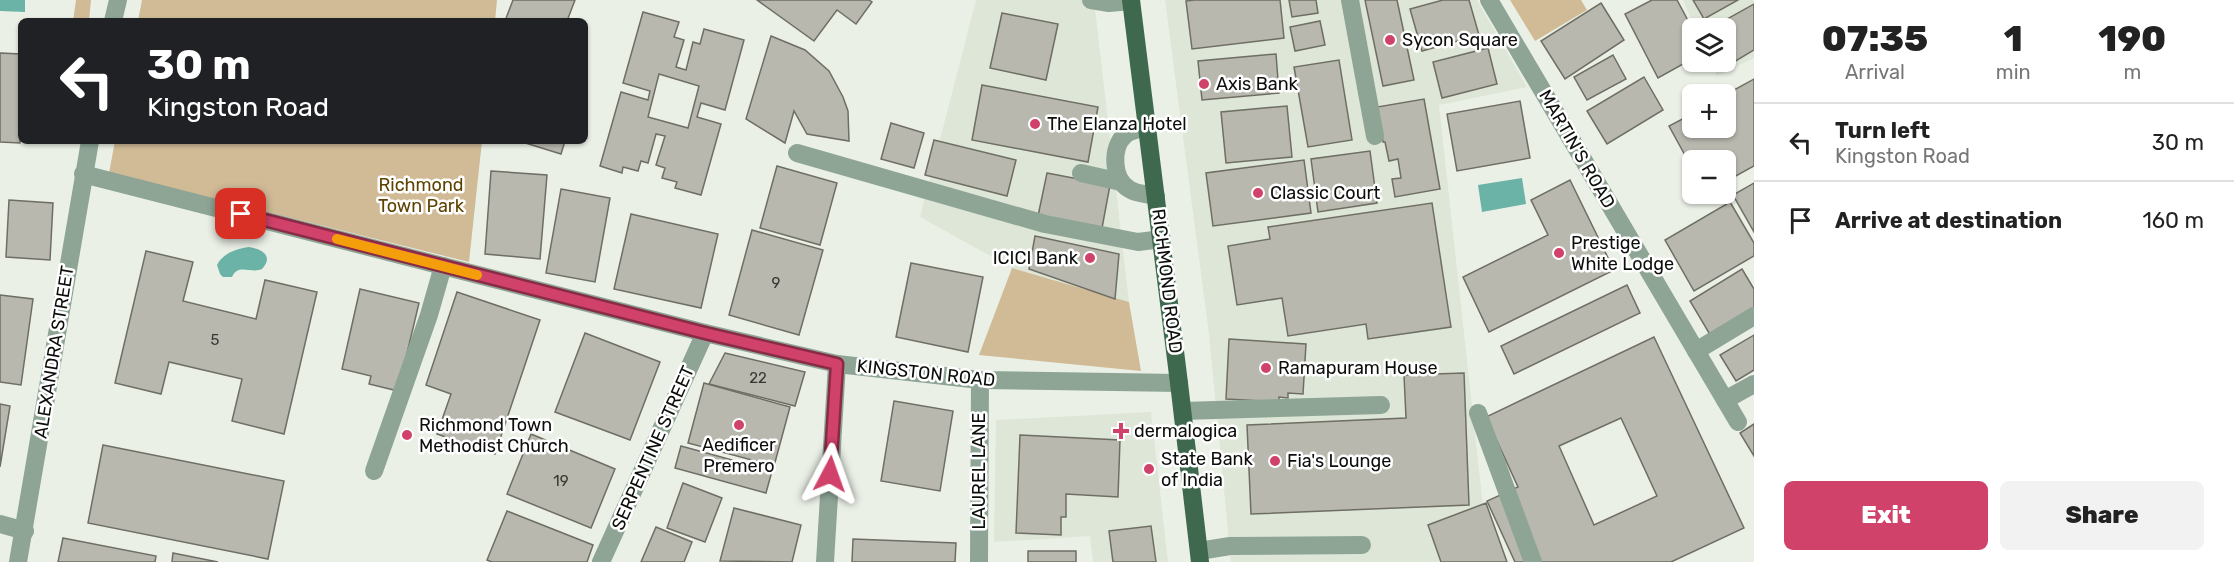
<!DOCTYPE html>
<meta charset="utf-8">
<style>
body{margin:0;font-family:Rubik,sans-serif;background:#f2f2f2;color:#222;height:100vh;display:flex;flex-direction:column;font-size:22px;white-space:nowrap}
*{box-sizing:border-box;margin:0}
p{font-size:20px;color:#767676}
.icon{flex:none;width:33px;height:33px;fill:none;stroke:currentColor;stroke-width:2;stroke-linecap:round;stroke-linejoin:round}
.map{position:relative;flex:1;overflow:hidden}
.drawer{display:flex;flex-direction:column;background:#fff;width:480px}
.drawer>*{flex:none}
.banner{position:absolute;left:18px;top:18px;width:570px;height:126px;border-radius:9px;box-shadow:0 2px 4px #0004;background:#202124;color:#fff;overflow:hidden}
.buttons{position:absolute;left:1682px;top:18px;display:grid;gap:12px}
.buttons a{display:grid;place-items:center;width:54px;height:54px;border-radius:9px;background:#fff;box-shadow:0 2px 4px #0004;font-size:30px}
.pin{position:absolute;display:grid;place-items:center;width:51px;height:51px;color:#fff;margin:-26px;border-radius:12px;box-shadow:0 3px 9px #0006}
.me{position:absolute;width:66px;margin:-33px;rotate:4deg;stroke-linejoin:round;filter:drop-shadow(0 0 4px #0008)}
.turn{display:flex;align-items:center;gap:21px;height:126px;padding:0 30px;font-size:27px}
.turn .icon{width:78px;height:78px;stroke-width:2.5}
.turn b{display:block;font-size:42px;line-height:51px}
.eta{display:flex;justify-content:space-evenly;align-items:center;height:102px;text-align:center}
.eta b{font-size:36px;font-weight:800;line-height:42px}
.cta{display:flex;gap:12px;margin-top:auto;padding:12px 30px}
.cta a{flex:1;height:69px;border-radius:9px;background:#d1426b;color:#fff;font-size:24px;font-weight:800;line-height:69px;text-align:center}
.cta a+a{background:#f2f2f2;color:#222}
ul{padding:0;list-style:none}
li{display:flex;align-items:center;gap:18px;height:78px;padding:0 30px;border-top:2px solid #e0e0e0}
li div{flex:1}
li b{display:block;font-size:22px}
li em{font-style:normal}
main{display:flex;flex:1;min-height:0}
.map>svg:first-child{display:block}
.built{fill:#dde6d7}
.green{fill:#d0bb96}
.water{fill:#6bb3a6}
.building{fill:#b8b8af;stroke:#6e6e65;stroke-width:1.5;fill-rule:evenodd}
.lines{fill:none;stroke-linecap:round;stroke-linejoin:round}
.minor{stroke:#8ea596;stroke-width:18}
.major{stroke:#3e694f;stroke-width:18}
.route-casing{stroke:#882b46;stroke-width:15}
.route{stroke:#d1426b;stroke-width:10}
.slow{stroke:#f59e0b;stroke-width:10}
.poi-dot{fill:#d1426b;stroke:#fff;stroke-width:2}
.labels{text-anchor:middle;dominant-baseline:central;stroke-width:5;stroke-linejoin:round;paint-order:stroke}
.number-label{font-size:15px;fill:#373834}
.poi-label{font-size:18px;fill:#0c0e0b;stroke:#fff;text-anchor:start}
.street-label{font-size:18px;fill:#0c0e0b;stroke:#fff}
.park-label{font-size:18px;fill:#5e4200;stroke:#fff}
</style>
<main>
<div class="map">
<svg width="1754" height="562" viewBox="0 0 1754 562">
<rect width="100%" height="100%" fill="#ebf0e7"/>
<g class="built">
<path d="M976,0H1094L1129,302L1012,268L920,217Z"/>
<path d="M1165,0H1477L1527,87L1439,105L1483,506L1506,562H1231L1209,334Z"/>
<path d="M1683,0H1754V58L1717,76L1710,62H1725V28H1695Z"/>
<path d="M1151,412L1168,562H1093L1090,536L994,542L996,420Z"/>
</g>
<g class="green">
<path d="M76,0H91L89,21H73Z"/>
<path d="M142,0H497L495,21H138Z"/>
<path d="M1510,0H1581L1587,10L1535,41Z"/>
<path d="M115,141H482L469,262L109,173Z"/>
<path d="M1012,268L1129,302L1141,371L979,355Z"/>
</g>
<g class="water">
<path d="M0,0H25V12L0,11Z"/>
<path d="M1522,178L1526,204L1482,212L1478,185Z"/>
<path d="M249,247C262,249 274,256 262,269C251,274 238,263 232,277H223L220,274L217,265C223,253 236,249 249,247Z"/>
</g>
<g class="building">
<path d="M513,0H575L567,21H505Z"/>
<path d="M757,0H869L872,2L856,24L837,10L814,41Z"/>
<path d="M1194,0H1280L1284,38L1192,49L1186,1Z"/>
<path d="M1289,0H1316L1318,13L1292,17Z"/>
<path d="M1365,0H1397L1414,80L1383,86Z"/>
<path d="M1443,0H1469L1479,35L1422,51L1410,9Z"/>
<path d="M1652,0H1677L1692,28V59L1658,78L1625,14Z"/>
<path d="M1693,0H1738L1704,19Z"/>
<path d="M1601,3L1624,40L1565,79L1541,41Z"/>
<path d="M1754,4V50L1724,68L1720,62H1725V28H1711Z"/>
<path d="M643,12L679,22L674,37L684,40L676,67L686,70L693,42L700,44L704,29L744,40L725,110L701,103L697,117L721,124L701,195L675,188L677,182L662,178L665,168L656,165L665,136L656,134L648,163L641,161L638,171L623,167L622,173L600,166L621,92L648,100L650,91L623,83ZM659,74L699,86L688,128L648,117Z"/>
<path d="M1002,13L1058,24L1046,80L990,68Z"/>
<path d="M1320,21L1325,45L1295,51L1290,27Z"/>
<path d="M771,36L805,50L829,71L843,97L848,111L849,141L807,134L794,111L785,143L746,119Z"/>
<path d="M1488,48L1497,84L1442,98L1433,62Z"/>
<path d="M0,53L21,54L20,143L0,142Z"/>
<path d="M1276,54L1279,93L1202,100L1198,61Z"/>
<path d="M1613,55L1626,79L1587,100L1574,77Z"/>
<path d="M1339,60L1352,140L1308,147L1294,67Z"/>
<path d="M1644,77L1663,110L1607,144L1587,111Z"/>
<path d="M1754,79V166L1725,182V160H1692V168L1669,126L1692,114V128H1725V95Z"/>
<path d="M982,85L1098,107L1088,162L972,140Z"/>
<path d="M1424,99L1440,189L1395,197L1392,179L1401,178L1398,159L1389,161L1385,142H1383L1377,107Z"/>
<path d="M1520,101L1530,158L1457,171L1447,114Z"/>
<path d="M1287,106L1292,157L1226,163L1221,112Z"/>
<path d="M891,123L924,133L914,168L881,159Z"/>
<path d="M934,140L1016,160L1007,196L925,175Z"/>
<path d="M519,141H565L561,154Z"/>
<path d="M1370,151L1377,203L1318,212L1311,159Z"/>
<path d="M1304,160L1311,213L1213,226L1206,173Z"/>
<path d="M777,166L837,183L820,245L760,228Z"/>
<path d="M491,171L547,175L540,259L485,254Z"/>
<path d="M1047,173L1110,185L1102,228L1038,216Z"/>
<path d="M1570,180L1614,270L1489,332L1463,277L1548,235L1531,200Z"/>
<path d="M1754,183V232L1733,195Z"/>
<path d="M561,189L610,198L595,282L546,273Z"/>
<path d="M9,200L53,203L50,260L6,257Z"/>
<path d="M1730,202L1754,243V256L1694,291L1665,240Z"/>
<path d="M1432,203L1451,327L1368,339L1366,324L1288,336L1282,298L1237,305L1228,246L1270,239L1268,227Z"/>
<path d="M631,214L718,234L701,308L614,289Z"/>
<path d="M752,230L823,250L799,335L729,315Z"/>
<path d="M1035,236L1119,254L1115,299L1029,269Z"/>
<path d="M146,251L193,262L183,301L256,319L265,280L317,292L284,434L232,421L242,379L169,362L161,394L115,383Z"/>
<path d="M911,263L983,277L968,352L896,337Z"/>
<path d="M1742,269L1754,289V312L1712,338L1690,301Z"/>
<path d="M1627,285L1640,313L1514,374L1501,346Z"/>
<path d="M360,289L419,303L398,391L369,384L371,376L342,369Z"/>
<path d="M457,292L540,320L495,454L437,434L451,394L426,385Z"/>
<path d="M0,295L33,299L21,385L0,382Z"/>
<path d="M585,333L660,362L630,440L555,412Z"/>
<path d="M1754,335V370L1736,381L1720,355Z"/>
<path d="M1654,337L1744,528L1671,562H1515L1487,501L1518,487L1486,417ZM1621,418L1657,496L1594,525L1559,446Z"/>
<path d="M1229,339L1306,344L1303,394L1288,393V398L1279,397V402L1226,399Z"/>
<path d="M725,353L805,372L795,406L709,384Z"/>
<path d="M1464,373L1469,505L1251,514L1247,425L1406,418L1404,375Z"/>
<path d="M704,383L790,407L774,466L688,443Z"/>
<path d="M894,401L953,411L940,491L881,481Z"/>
<path d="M0,404L10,406L0,467Z"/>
<path d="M1754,424V456L1740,433Z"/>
<path d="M531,434L615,469L591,528L507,494Z"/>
<path d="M1020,435L1120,440L1118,497L1066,494V517H1061V535L1016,533Z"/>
<path d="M103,445L284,481L268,559L88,523Z"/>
<path d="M681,446L772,471L766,493L675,468Z"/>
<path d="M683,483L722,498L705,542L667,528Z"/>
<path d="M1486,503L1507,562H1441L1428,525Z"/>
<path d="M734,508L801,525L792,562L720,561Z"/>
<path d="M507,511L593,545L587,562H492L487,560Z"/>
<path d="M1151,526L1156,562H1113L1109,531Z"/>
<path d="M656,527L692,542L684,562H641Z"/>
<path d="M63,538L156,556L155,562H58Z"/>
<path d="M853,539L956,543L955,562H852Z"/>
<rect x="1028" y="551" width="48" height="11"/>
<path d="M173,553L218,562H172Z"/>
</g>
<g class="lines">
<g class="minor">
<path d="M1091,0L1109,3L1131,1"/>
<path d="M1350,0L1375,136"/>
<path d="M1489,0L1738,422"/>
<path d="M113,21L118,0"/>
<path d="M1147,127C1140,129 1131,130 1125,135C1111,147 1112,179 1129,189C1136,194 1147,194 1156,196"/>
<path d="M797,153L1045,224L1138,242L1162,239"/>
<path d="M1081,173L1121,182"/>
<path d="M83,174L705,333L837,364L980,380L1179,383"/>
<path d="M1696,351L1754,316"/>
<path d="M1725,400L1754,384"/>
<path d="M1183,411L1381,405"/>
<path d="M1478,413L1533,562"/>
<path d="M374,471L429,315L443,266"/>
<path d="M0,524L25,531"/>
<path d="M1199,551L1230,546L1362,545"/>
<path d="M18,562L90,141"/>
<path d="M601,562L705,333"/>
<path d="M825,562L837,364"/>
<path d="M979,562L980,380"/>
</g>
<path class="major" d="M1131,0L1179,383L1200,562"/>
</g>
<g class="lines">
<defs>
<path id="route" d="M241,214L705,333L837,364L830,474"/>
</defs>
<use href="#route" class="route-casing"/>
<use href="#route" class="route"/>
<path class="slow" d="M337,239L477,275"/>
</g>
<g class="poi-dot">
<circle cx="1390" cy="40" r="6"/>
<circle cx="1204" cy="84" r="6"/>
<circle cx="1035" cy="124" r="6"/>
<circle cx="1258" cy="193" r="6"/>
<circle cx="1559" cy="253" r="6"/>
<circle cx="1090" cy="258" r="6"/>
<circle cx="1266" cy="368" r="6"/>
<circle cx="739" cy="425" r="6"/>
<path d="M1118 422h6v6h6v6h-6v6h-6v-6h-6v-6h6z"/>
<circle cx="407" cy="435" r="6"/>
<circle cx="1275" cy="461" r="6"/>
<circle cx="1149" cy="469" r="6"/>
</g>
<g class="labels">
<g class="number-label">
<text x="776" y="283">9</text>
<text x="215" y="340">5</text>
<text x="758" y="378">22</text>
<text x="561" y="481">19</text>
</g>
<g class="poi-label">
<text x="1402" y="40">Sycon Square</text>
<text x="1216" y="84">Axis Bank</text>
<text x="1047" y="124">The Elanza Hotel</text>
<text x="1270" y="193">Classic Court</text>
<text x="1571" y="243">Prestige<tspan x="1571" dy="21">White Lodge</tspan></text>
<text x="1078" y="258" text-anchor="end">ICICI Bank</text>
<text x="1278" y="368">Ramapuram House</text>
<text x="419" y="425">Richmond Town<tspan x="419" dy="21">Methodist Church</tspan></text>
<text x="1134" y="431">dermalogica</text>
<text x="739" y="445" text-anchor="middle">Aedificer<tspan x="739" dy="21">Premero</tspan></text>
<text x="1161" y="459">State Bank<tspan x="1161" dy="21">of India</tspan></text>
<text x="1287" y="461">Fia's Lounge</text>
</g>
<g class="street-label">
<text transform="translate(1577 149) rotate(60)">MARTIN'S ROAD</text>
<text transform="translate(1167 281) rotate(83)">RICHMOND ROAD</text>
<text transform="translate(54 352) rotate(-81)">ALEXANDRA STREET</text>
<text transform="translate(926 373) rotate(6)">KINGSTON ROAD</text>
<text transform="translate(653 448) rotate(-66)">SERPENTINE STREET</text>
<text transform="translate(979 471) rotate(-90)">LAUREL LANE</text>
</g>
<g class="park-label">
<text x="421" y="185">Richmond<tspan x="421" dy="21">Town Park</tspan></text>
</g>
</g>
</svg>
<div class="buttons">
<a><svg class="icon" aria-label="layers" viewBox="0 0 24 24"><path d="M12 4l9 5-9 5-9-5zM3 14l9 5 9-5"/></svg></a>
<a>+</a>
<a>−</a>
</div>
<div class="pin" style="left:241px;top:214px;background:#d93025"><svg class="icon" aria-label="arrive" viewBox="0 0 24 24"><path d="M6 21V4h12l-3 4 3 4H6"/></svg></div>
<svg class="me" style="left:830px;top:474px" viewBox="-20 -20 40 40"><path d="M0-17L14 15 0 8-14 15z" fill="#d1426b" stroke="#fff" stroke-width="4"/></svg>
<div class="banner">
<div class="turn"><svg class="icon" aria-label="left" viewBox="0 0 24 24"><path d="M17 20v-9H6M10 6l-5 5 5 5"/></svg><div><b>30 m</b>Kingston Road</div></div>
</div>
</div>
<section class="drawer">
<div class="eta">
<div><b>07:35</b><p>Arrival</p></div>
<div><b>1</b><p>min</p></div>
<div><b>190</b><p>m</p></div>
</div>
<ul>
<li><svg class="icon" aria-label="left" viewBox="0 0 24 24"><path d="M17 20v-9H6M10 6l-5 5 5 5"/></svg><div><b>Turn left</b><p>Kingston Road</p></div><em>30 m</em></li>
<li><svg class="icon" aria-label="arrive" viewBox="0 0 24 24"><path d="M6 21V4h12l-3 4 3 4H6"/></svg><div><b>Arrive at destination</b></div><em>160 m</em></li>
</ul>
<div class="cta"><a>Exit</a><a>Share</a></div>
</section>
</main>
